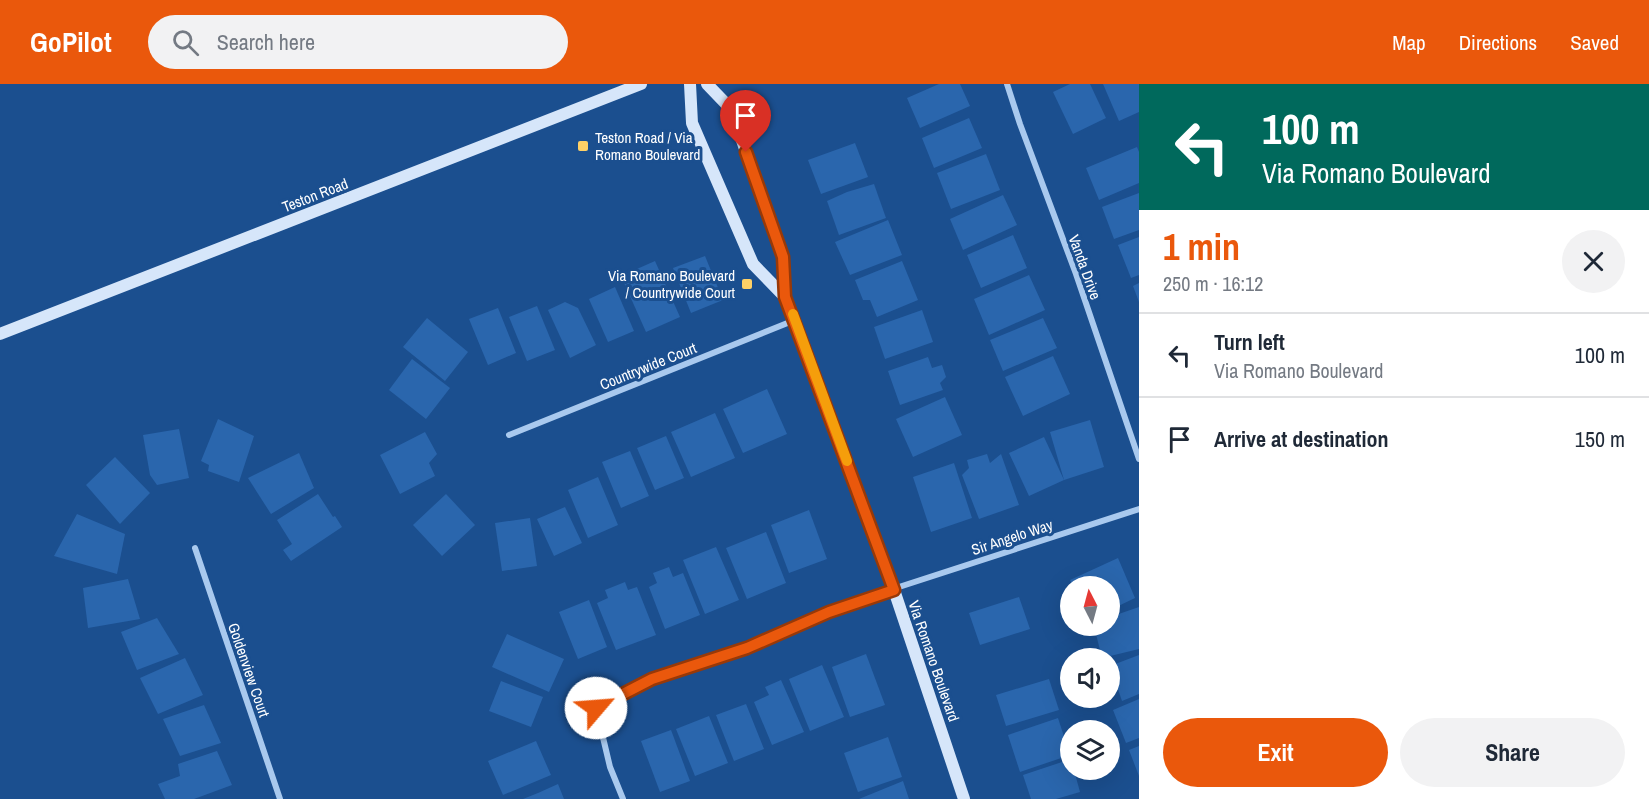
<!DOCTYPE html>
<meta charset="utf-8">
<style>
body{margin:0;font-family:"Archivo Narrow",sans-serif;background:#f2f2f3;color:#1f2937;height:100vh;display:flex;flex-direction:column;font-size:22px;white-space:nowrap}
*{box-sizing:border-box;margin:0}
p{font-size:20px;color:#747a83}
.icon{flex:none;width:33px;height:33px;fill:none;stroke:currentColor;stroke-width:2;stroke-linecap:round;stroke-linejoin:round}
.map{position:relative;flex:1;overflow:hidden}
.sheet{display:flex;flex-direction:column;background:#fff;width:510px}
.sheet>*{flex:none}
.banner{background:#00695c;color:#fff;overflow:hidden}
.needle{width:39px;rotate:354deg}
.tools{position:absolute;left:1060px;top:492px;display:grid;gap:12px}
.tools a{display:grid;place-items:center;width:60px;height:60px;border-radius:50%;background:#fff;box-shadow:0 6px 24px #0002;font-size:30px}
.pin{position:absolute;display:grid;place-items:center;width:51px;height:51px;color:#fff;margin:-62px -26px;border-radius:50% 50% 50% 0;rotate:-45deg;box-shadow:0 0 6px #0007}
.pin .icon{rotate:45deg}
.me{position:absolute;width:66px;margin:-33px;rotate:63deg;stroke-linejoin:round;filter:drop-shadow(0 0 4px #0008)}
.turn{display:flex;align-items:center;gap:21px;height:126px;padding:0 24px;font-size:27px}
.turn .icon{width:78px;height:78px;stroke-width:2.5}
.turn b{display:block;font-size:42px;line-height:51px}
.round{display:grid;place-items:center;flex:none;width:63px;height:63px;border-radius:32px;background:#f2f2f3}
.summary{display:flex;align-items:center;justify-content:space-between;height:102px;padding:0 24px}
h1{font-size:36px;font-weight:700;line-height:45px;color:#ea580c}
.button{display:flex;gap:12px;margin-top:auto;padding:12px 24px}
.button a{flex:1;height:69px;border-radius:36px;background:#ea580c;color:#fff;font-size:24px;font-weight:700;line-height:69px;text-align:center}
.button a+a{background:#f2f2f3;color:#1f2937}
ul{padding:0;list-style:none}
li{display:flex;align-items:center;gap:18px;height:84px;padding:0 24px;border-top:2px solid #e0e1e3}
li div{flex:1}
li b{display:block;font-size:22px}
li em{font-style:normal}
header{display:flex;align-items:center;gap:36px;box-sizing:border-box;height:84px;padding:0 30px;background:#ea580c;color:#fff}
header strong{font-size:28px}
nav{display:flex;gap:33px;margin-inline-start:auto;font-size:21px}
.search{width:420px;height:54px;background:#f2f2f3;display:flex;align-items:center;gap:15px;box-sizing:border-box;padding:0 21px;border-radius:33px;color:#747a83;font-size:22px}
main{display:flex;flex:1;min-height:0}
.map>svg:first-child{display:block}
.building{fill:#2a66ad}
.lines{fill:none;stroke-linecap:round;stroke-linejoin:round}
.street{stroke:#a9c9ee;stroke-width:6}
.secondary{stroke:#d6e6fa;stroke-width:12}
.route-casing{stroke:#983908;stroke-width:15}
.route{stroke:#ea580c;stroke-width:10}
.slow{stroke:#f59e0b;stroke-width:10}
.poi-dot{fill:#ffd166;stroke:#1b4f8f;stroke-width:2}
.labels{text-anchor:middle;dominant-baseline:central;stroke-width:6;stroke-linejoin:round;paint-order:stroke}
.poi-label{font-size:15px;fill:#fff;stroke:#1b4f8f;text-anchor:start}
.street-label{font-size:15px;fill:#fff;stroke:#1b4f8f}
</style>
<header>
<strong>GoPilot</strong>
<div class="search"><svg class="icon" aria-label="search" viewBox="0 0 24 24"><circle cx="10" cy="10" r="6"/><path d="M15 15l6 6"/></svg>Search here</div>
<nav><a>Map</a><a>Directions</a><a>Saved</a></nav>
</header>
<main>
<div class="map">
<svg width="1139" height="715" viewBox="0 0 1139 715">
<rect width="100%" height="100%" fill="#1b4f8f"/>
<g class="building">
<path d="M939,0H960L970,22L920,44L907,14Z"/>
<path d="M1070,0H1090L1106,34L1073,50L1053,8Z"/>
<path d="M1103,0H1139V28L1119,37Z"/>
<path d="M969,34L982,64L934,84L922,54Z"/>
<path d="M855,59L868,93L821,110L808,76Z"/>
<path d="M1137,63L1139,68V99L1099,116L1086,84Z"/>
<path d="M986,70L1000,106L951,125L937,89Z"/>
<path d="M874,100L886,134L839,151L827,117L847,108Z"/>
<path d="M1139,109V146L1114,155L1102,123Z"/>
<path d="M1003,111L1017,141L963,166L950,135Z"/>
<path d="M888,136L902,171L850,191L835,158Z"/>
<path d="M1013,151L1027,184L981,204L967,171Z"/>
<path d="M1139,153V191L1131,194L1118,161Z"/>
<path d="M705,172L723,216L691,229L673,184Z"/>
<path d="M655,177L680,233L646,248L621,192Z"/>
<path d="M902,177L918,216L877,233L870,216H863L855,196Z"/>
<path d="M1029,191L1045,226L989,251L974,215Z"/>
<path d="M1139,199V218L1133,202Z"/>
<path d="M615,203L634,247L608,258L589,215Z"/>
<path d="M565,218L578,224L596,261L570,274L548,226Z"/>
<path d="M537,222L555,266L527,277L509,233Z"/>
<path d="M498,224L516,269L488,281L469,235Z"/>
<path d="M922,226L933,258L885,275L874,243Z"/>
<path d="M427,234L468,268L445,297L403,263Z"/>
<path d="M1043,234L1057,264L1003,287L990,256Z"/>
<path d="M1053,272L1070,310L1023,332L1005,293Z"/>
<path d="M928,273L932,284L942,281L946,293L940,299L943,306L900,321L888,287Z"/>
<path d="M412,275L450,304L426,335L389,306Z"/>
<path d="M767,305L787,350L743,369L723,325Z"/>
<path d="M945,313L962,351L913,373L896,335Z"/>
<path d="M715,329L735,374L691,393L671,348Z"/>
<path d="M218,335L254,352L239,398L208,387L209,381L201,377Z"/>
<path d="M1090,336L1104,383L1064,396L1050,348Z"/>
<path d="M179,345L189,394L157,401L150,391L143,351Z"/>
<path d="M425,348L437,370L429,379L435,392L400,410L380,371Z"/>
<path d="M666,352L684,394L655,406L637,364Z"/>
<path d="M1044,353L1064,396L1029,412L1009,369Z"/>
<path d="M630,367L649,412L621,424L602,378Z"/>
<path d="M299,369L314,404L271,430L248,394Z"/>
<path d="M987,370L990,379L1001,370L1019,421L979,435L962,391L969,384L967,376Z"/>
<path d="M115,373L150,409L120,440L86,401Z"/>
<path d="M954,379L972,434L931,448L913,393Z"/>
<path d="M598,393L618,441L588,454L568,406Z"/>
<path d="M318,410L333,433L335,432L342,443L291,477L283,466L292,460L277,436Z"/>
<path d="M446,410L475,441L442,472L413,441Z"/>
<path d="M565,423L582,459L554,472L537,435Z"/>
<path d="M809,426L827,475L789,489L771,441Z"/>
<path d="M77,430L125,450L117,490L54,472Z"/>
<path d="M530,434L537,482L502,487L495,439Z"/>
<path d="M766,448L786,499L747,515L726,464Z"/>
<path d="M716,463L739,516L705,530L683,476Z"/>
<path d="M1118,474L1135,514L1110,526V502H1073L1070,496Z"/>
<path d="M669,483L673,493L683,489L700,531L665,545L649,503L657,499L653,489Z"/>
<path d="M128,495L140,535L88,544L83,504Z"/>
<path d="M625,498L628,506L637,503L656,551L616,566L597,519L608,514L605,506Z"/>
<path d="M1019,513L1030,545L980,561L969,529Z"/>
<path d="M589,516L607,563L578,575L559,528Z"/>
<path d="M1139,523V565L1102,574L1094,542H1110V533Z"/>
<path d="M157,534L179,570L137,586L121,548Z"/>
<path d="M507,550L564,575L549,608L492,583Z"/>
<path d="M866,570L885,621L850,633L832,583Z"/>
<path d="M1139,571V610L1122,617L1110,582Z"/>
<path d="M185,574L203,611L158,630L140,594Z"/>
<path d="M822,581L844,633L810,647L789,595Z"/>
<path d="M1049,595L1059,626L1006,642L996,611Z"/>
<path d="M781,596L804,648L772,661L754,618L769,611L765,603Z"/>
<path d="M501,597L543,613L531,643L489,627Z"/>
<path d="M1139,615V654L1126,659L1113,626Z"/>
<path d="M746,620L764,665L734,677L716,631Z"/>
<path d="M204,621L221,659L180,672L163,635Z"/>
<path d="M709,632L728,679L695,692L676,645Z"/>
<path d="M1058,634L1070,671L1020,688L1008,651Z"/>
<path d="M671,646L690,697L660,708L641,657Z"/>
<path d="M888,653L902,693L858,708L844,669Z"/>
<path d="M536,657L551,691L503,711L488,677Z"/>
<path d="M1139,662V692L1129,666Z"/>
<path d="M217,667L232,701L194,715H165L158,700L180,692L178,680Z"/>
<path d="M1071,675V686H1074L1080,708L1056,715H1031L1023,691Z"/>
<path d="M903,697L909,715H859Z"/>
<path d="M558,700L564,715H523L538,709Z"/>
</g>
<g class="lines">
<g class="street">
<path d="M1007,0L1020,40L1076,190L1139,375"/>
<path d="M509,351L795,236"/>
<path d="M195,464L280,715"/>
<path d="M623,715L610,683L596,624L653,595L747,564L829,528L862,515L1139,425"/>
</g>
<g class="secondary">
<path d="M690,0L692,39L753,180L785,213"/>
<path d="M707,0L731,25L783,173L785,213L894,506L964,715"/>
<path d="M0,250L641,0"/>
</g>
</g>
<g class="lines">
<defs>
<path id="route" d="M596,624L652,595L747,564L829,528L894,506L785,213L783,173L746,68"/>
</defs>
<use href="#route" class="route-casing"/>
<use href="#route" class="route"/>
<path class="slow" d="M793,230L847,377"/>
</g>
<g class="poi-dot">
<rect x="577" y="56" width="12" height="12" rx="3"/>
<rect x="741" y="194" width="12" height="12" rx="3"/>
</g>
<g class="labels">
<g class="poi-label">
<text x="595" y="53">Teston Road / Via<tspan x="595" dy="17">Romano Boulevard</tspan></text>
<text x="735" y="191" text-anchor="end">Via Romano Boulevard<tspan x="735" dy="17">/ Countrywide Court</tspan></text>
</g>
<g class="street-label">
<text transform="translate(315 111) rotate(-21)">Teston Road</text>
<text transform="translate(1085 183) rotate(70)">Vanda Drive</text>
<text transform="translate(648 282) rotate(-22)">Countrywide Court</text>
<text transform="translate(1012 453) rotate(-18)">Sir Angelo Way</text>
<text transform="translate(934 577) rotate(71)">Via Romano Boulevard</text>
<text transform="translate(249 586) rotate(71)">Goldenview Court</text>
</g>
</g>
</svg>
<div class="tools">
<a><svg class="needle" viewBox="-14 -14 28 28"><path d="M0-13l5 13h-10z" fill="#e53935"/><path d="M0 13l5-13h-10z" fill="#747a83"/></svg></a>
<a><svg class="icon" aria-label="sound" viewBox="0 0 24 24"><path d="M4 9h4l5-4v14l-5-4H4zM17 9q2 3 0 6"/></svg></a>
<a><svg class="icon" aria-label="layers" viewBox="0 0 24 24"><path d="M12 4l9 5-9 5-9-5zM3 14l9 5 9-5"/></svg></a>
</div>
<div class="pin" style="left:746px;top:68px;background:#d93025"><svg class="icon" aria-label="arrive" viewBox="0 0 24 24"><path d="M6 21V4h12l-3 4 3 4H6"/></svg></div>
<svg class="me" style="left:596px;top:624px" viewBox="-20 -20 40 40"><circle r="19" fill="#fff"/><path d="M0-13L10 11 0 6-10 11z" fill="#ea580c"/></svg>
</div>
<section class="sheet">
<div class="banner">
<div class="turn"><svg class="icon" aria-label="left" viewBox="0 0 24 24"><path d="M17 20v-9H6M10 6l-5 5 5 5"/></svg><div><b>100 m</b>Via Romano Boulevard</div></div>
</div>
<div class="summary"><div><h1>1 min</h1><p>250 m · 16:12</p></div><a class="round"><svg class="icon" aria-label="close" viewBox="0 0 24 24"><path d="M6 6l12 12M18 6L6 18"/></svg></a></div>
<ul>
<li><svg class="icon" aria-label="left" viewBox="0 0 24 24"><path d="M17 20v-9H6M10 6l-5 5 5 5"/></svg><div><b>Turn left</b><p>Via Romano Boulevard</p></div><em>100 m</em></li>
<li><svg class="icon" aria-label="arrive" viewBox="0 0 24 24"><path d="M6 21V4h12l-3 4 3 4H6"/></svg><div><b>Arrive at destination</b></div><em>150 m</em></li>
</ul>
<div class="button"><a>Exit</a><a>Share</a></div>
</section>
</main>
